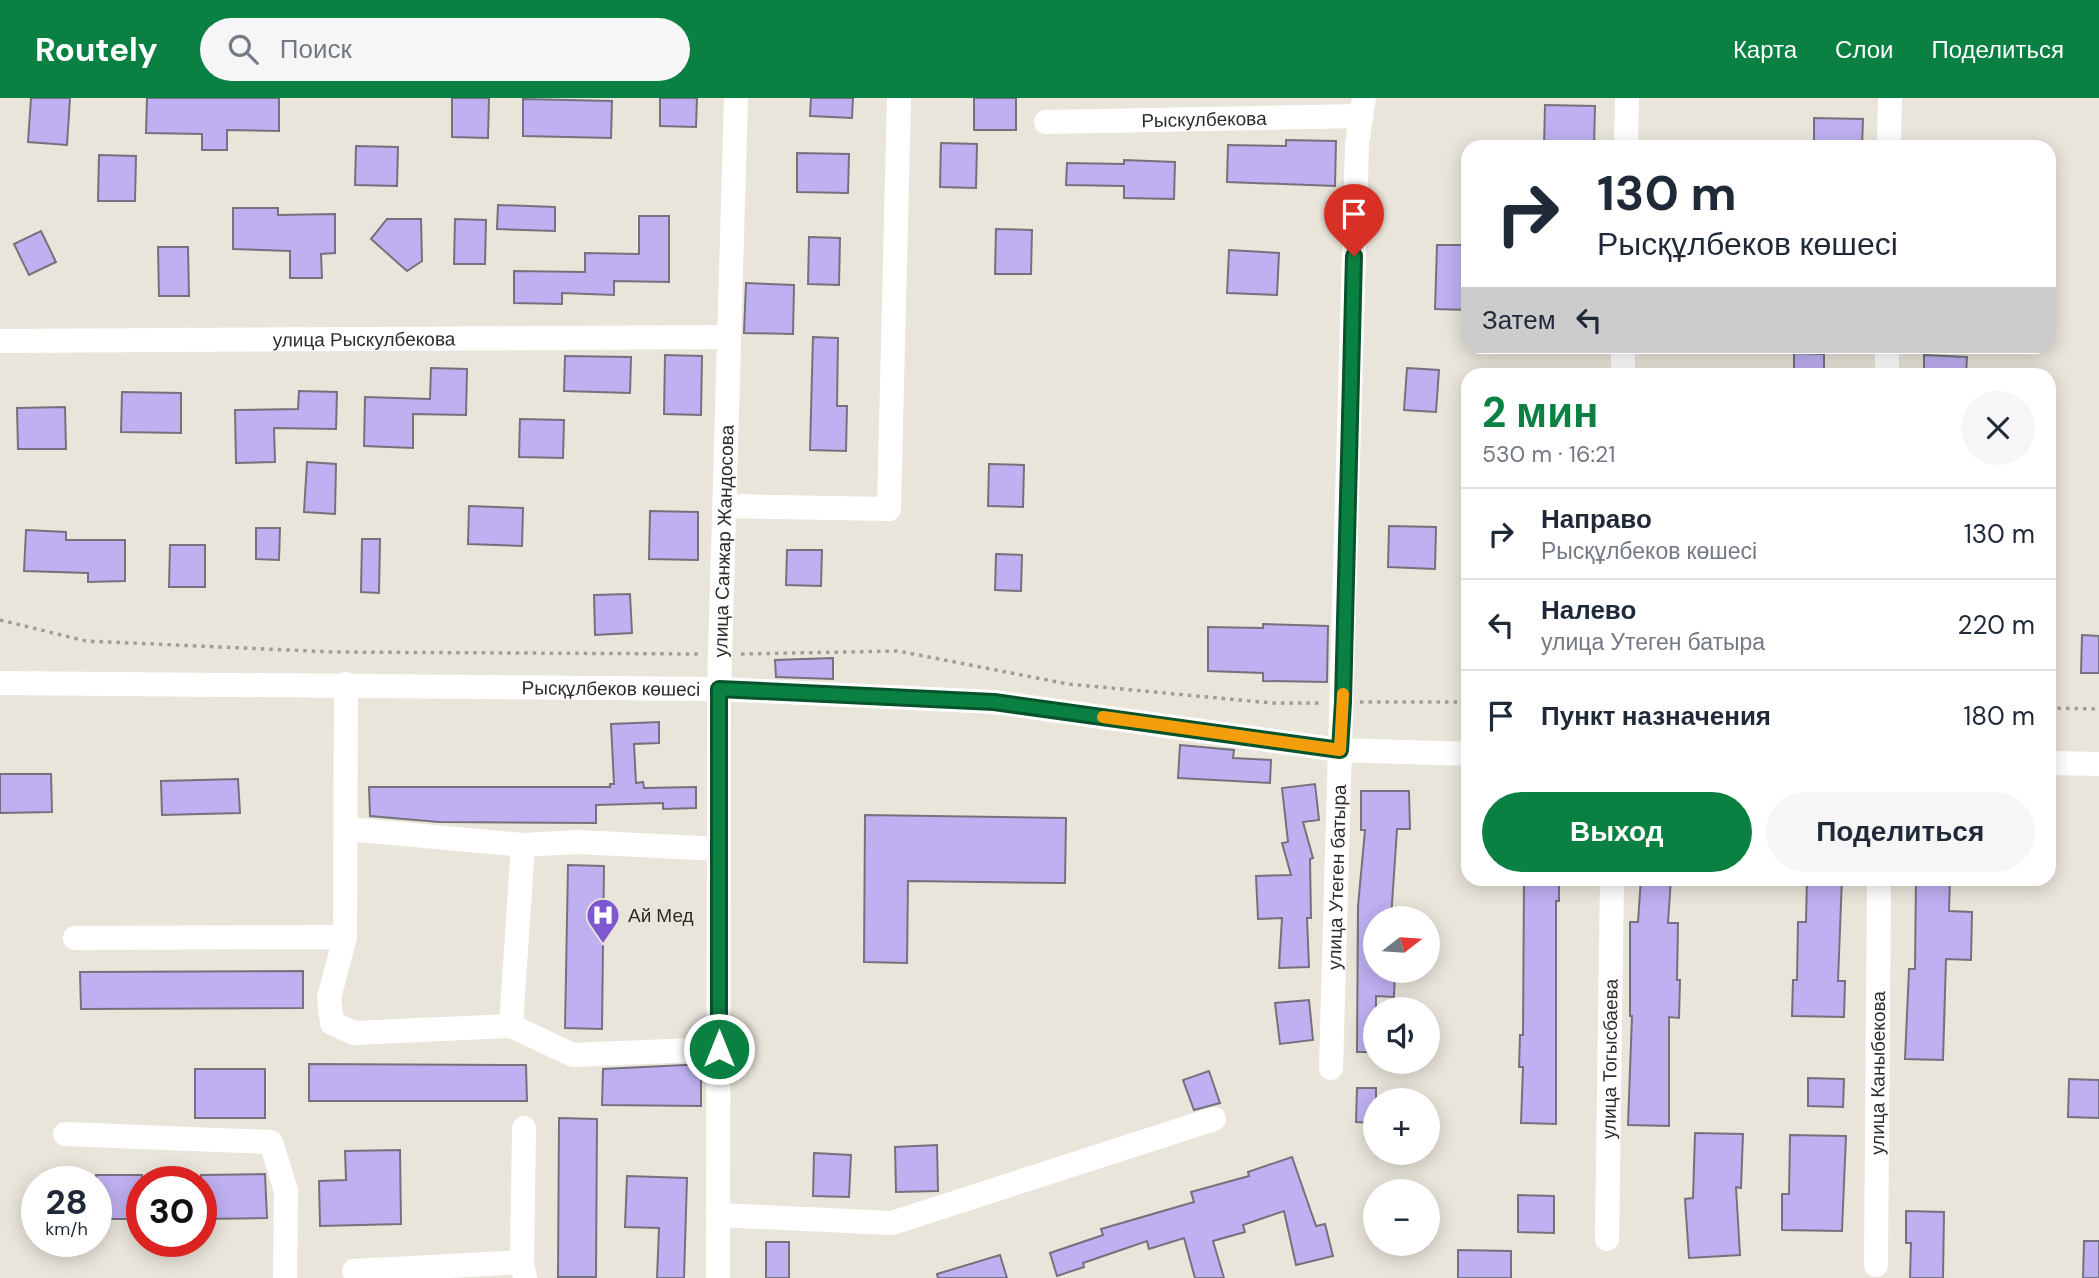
<!DOCTYPE html>
<html lang="ru">
<meta charset="utf-8">
<style>
body{margin:0;font-family:"DM Sans",sans-serif;background:#f6f6f7;color:#1f2937;height:100vh;display:flex;flex-direction:column;font-size:26px;white-space:nowrap}
*{box-sizing:border-box;margin:0}
p{font-size:23px;color:#747a83}
.icon{flex:none;width:38px;height:38px;fill:none;stroke:currentColor;stroke-width:2;stroke-linecap:round;stroke-linejoin:round}
.map{position:relative;flex:1;overflow:hidden}
.sheet{position:absolute;left:1461px;top:270px;width:595px;height:518px;display:flex;flex-direction:column;background:#fff;border-radius:21px;box-shadow:0 4px 18px #0003}
.sheet>*{flex:none}
.guide{position:absolute;left:1461px;top:42px;width:595px;height:214px;border-radius:21px;box-shadow:0 4px 18px #0003;background:#fff;color:#1f2937;overflow:hidden}
.needle{width:46px;rotate:73deg}
.tools{position:absolute;left:1363px;top:808px;display:grid;gap:14px}
.tools a{display:grid;place-items:center;width:77px;height:77px;border-radius:50%;background:#fff;box-shadow:0 4px 18px #0003;font-size:35px}
.speed{position:absolute;left:21px;top:1068px;display:flex;gap:14px;font-size:35px;font-weight:700;text-align:center}
.speed>*{display:grid;place-content:center;width:91px;height:91px;border-radius:50%;background:#fff;box-shadow:0 4px 18px #0003;line-height:1}
.speed small{font-size:18px;font-weight:400}
.speed .limit{border:10px solid #d22;background:#fff;color:#111}
.pin{position:absolute;display:grid;place-items:center;width:60px;height:60px;color:#fff;margin:-72px -30px;border-radius:50% 50% 50% 0;rotate:-45deg;box-shadow:0 0 7px #0007}
.pin .icon{rotate:45deg}
.me{position:absolute;width:77px;margin:-38px;rotate:0deg;stroke-linejoin:round;filter:drop-shadow(0 0 5px #0008)}
.turn{display:flex;align-items:center;gap:24px;height:147px;padding:0 21px;font-size:32px}
.turn .icon{width:91px;height:91px;stroke-width:2.5}
.turn b{display:block;font-size:49px;line-height:60px}
.then{display:flex;align-items:center;height:66px;padding:0 21px;background:#0003;gap:14px;font-size:26px}
.round{display:grid;place-items:center;flex:none;width:74px;height:74px;border-radius:37px;background:#f6f6f7}
.headline{display:flex;align-items:center;justify-content:space-between;height:119px;padding:0 21px}
h1{font-size:42px;font-weight:700;line-height:52px;color:#0b8043}
.action{display:flex;gap:14px;margin-top:auto;padding:14px 21px}
.action a{flex:1;height:80px;border-radius:42px;background:#0b8043;color:#fff;font-size:28px;font-weight:700;line-height:80px;text-align:center}
.action a+a{background:#f6f6f7;color:#1f2937}
ul{padding:0;list-style:none}
li{display:flex;align-items:center;gap:21px;height:91px;padding:0 21px;border-top:2px solid #e0e1e3}
li div{flex:1}
li b{display:block;font-size:26px}
li em{font-style:normal}
header{display:flex;align-items:center;gap:42px;box-sizing:border-box;height:98px;padding:0 35px;background:#0b8043;color:#fff}
header strong{font-size:33px}
nav{display:flex;gap:38px;margin-inline-start:auto;font-size:24px}
.search{width:490px;height:63px;background:#f6f6f7;display:flex;align-items:center;gap:18px;box-sizing:border-box;padding:0 24px;border-radius:38px;color:#747a83;font-size:26px}
.map>svg:first-child{display:block}
.building{fill:#beb0f1;stroke:#74727c;stroke-width:2}
.lines{fill:none;stroke-linecap:round;stroke-linejoin:round}
.path{stroke:#a09c95;stroke-width:3.5;stroke-dasharray:3.5 5;stroke-linecap:butt}
.minor{stroke:#fff;stroke-width:24}
.route-casing{stroke:#07532c;stroke-width:18}
.route{stroke:#0b8043;stroke-width:12}
.slow{stroke:#f59e0b;stroke-width:12}
.labels{text-anchor:middle;dominant-baseline:central;stroke-width:7;stroke-linejoin:round;paint-order:stroke}
.street-label{font-size:19px;fill:#2f2d29;stroke:#eae5db}
.poi-label{font-size:19px;fill:#2f2d29;stroke:#eae5db;text-anchor:start}
</style>
<header>
<strong>Routely</strong>
<div class="search"><svg class="icon" aria-label="search" viewBox="0 0 24 24"><circle cx="10" cy="10" r="6"/><path d="M15 15l6 6"/></svg>Поиск</div>
<nav><a>Карта</a><a>Слои</a><a>Поделиться</a></nav>
</header>
<div class="map">
<svg width="2099" height="1180" viewBox="0 0 2099 1180">
<rect width="100%" height="100%" fill="#eae5db"/>
<g class="building">
<path d="M31,0H70L67,47L28,44Z"/>
<path d="M147,0H279V33L227,32V52H202V36L146,35Z"/>
<path d="M452,0H489L488,40L452,39Z"/>
<path d="M660,0H697L696,29L660,28Z"/>
<path d="M811,0H853L852,20L810,18Z"/>
<rect x="974" y="0" width="42" height="32"/>
<path d="M523,1L612,3L611,40L523,38Z"/>
<path d="M1545,7L1595,8L1594,49H1544Z"/>
<path d="M1814,20L1863,21L1862,49H1814Z"/>
<path d="M1286,42L1336,43L1335,88L1227,84L1228,47L1286,48Z"/>
<path d="M941,45L977,46L976,90L940,89Z"/>
<path d="M356,48L398,49L397,88L355,87Z"/>
<path d="M797,55L849,56L848,95L797,94Z"/>
<path d="M99,57L136,58L135,103H98Z"/>
<path d="M1124,62L1175,64L1174,101L1124,100V88L1066,87L1067,65L1124,66Z"/>
<path d="M498,107L555,109V133L497,131Z"/>
<path d="M233,110H278V117L335,116V155L321,156L322,180H290V153L233,151Z"/>
<path d="M639,118H669V184L614,183V197L562,195V206L514,205V173L585,174V155L639,156Z"/>
<path d="M387,121H421L422,163L407,173L371,141Z"/>
<path d="M455,121L486,122L485,166H454Z"/>
<path d="M996,131L1032,132L1031,176H995Z"/>
<path d="M41,133L56,164L29,177L14,146Z"/>
<path d="M809,139L840,140L839,187L808,186Z"/>
<path d="M1437,147H1468V212L1435,211Z"/>
<path d="M158,149H188L189,198H159Z"/>
<path d="M1229,152L1279,155L1277,197L1227,195Z"/>
<path d="M746,185L794,187L793,236L744,235Z"/>
<path d="M813,239L838,240L837,308H847L846,353L810,352Z"/>
<path d="M1794,255L1824,256V276H1794Z"/>
<path d="M665,257L702,258L701,317L664,316Z"/>
<path d="M1924,257L1967,259L1966,276H1924Z"/>
<path d="M565,258L631,259L630,295L564,293Z"/>
<path d="M431,270L467,271L466,317L413,316V350L364,348L365,299L430,301Z"/>
<path d="M1407,270L1439,272L1436,314L1404,312Z"/>
<path d="M299,293L337,294L336,331L274,330L275,364L236,365L235,312L298,311Z"/>
<path d="M122,294L181,295V335L121,334Z"/>
<path d="M65,309L66,351H18L17,310Z"/>
<path d="M520,321L564,322L563,360L519,359Z"/>
<path d="M307,364L336,366L335,416L304,414Z"/>
<path d="M989,366L1024,367L1023,409L988,408Z"/>
<path d="M469,408L523,410L522,448L468,446Z"/>
<path d="M650,413L698,414V462L649,461Z"/>
<path d="M1389,428L1436,429L1435,471L1388,469Z"/>
<path d="M256,430H280L279,462L256,461Z"/>
<path d="M26,432L66,434V442H125V483L88,484V475L24,473Z"/>
<path d="M362,441H380L379,495L361,494Z"/>
<path d="M170,447H205V489H169Z"/>
<path d="M787,452H822L821,488L786,487Z"/>
<path d="M996,456L1022,457L1021,493L995,492Z"/>
<path d="M630,496L632,535L595,537L594,497Z"/>
<path d="M1263,526L1328,528L1327,584L1263,583V575L1208,573V529L1263,530Z"/>
<path d="M2082,537L2099,538V575H2081Z"/>
<path d="M833,560V581L776,579L775,562Z"/>
<path d="M659,624V645L634,646L636,685L643,684L644,690L696,689V710L663,711V705L596,707V725L439,724L370,718L369,689H610V686H614L611,626Z"/>
<path d="M1180,647L1234,652L1233,660L1271,662L1270,685L1178,680Z"/>
<path d="M0,676H51L52,714L0,715Z"/>
<path d="M238,681L240,715L162,717L161,683Z"/>
<path d="M1315,686L1319,722L1303,724L1313,760L1310,761L1311,820H1307L1309,869L1279,870L1282,820L1258,821L1256,778L1291,777L1282,745L1288,744L1282,690Z"/>
<path d="M1361,693H1409L1410,731H1397L1391,821H1376V873H1395L1394,899L1376,898V954H1357L1358,808L1365,732H1361Z"/>
<path d="M865,717L1066,720L1065,785L908,783L907,865L864,864Z"/>
<path d="M568,767L604,768L602,931L565,930Z"/>
<path d="M1524,780H1559V803H1556V1026L1521,1025L1523,969H1519L1520,937H1523Z"/>
<path d="M1641,780H1671L1668,825H1678L1677,882H1680L1679,920L1669,919V1028L1628,1027L1632,918H1630V824H1638Z"/>
<path d="M1807,780H1842L1838,883H1845L1844,919L1792,918L1793,882H1797L1798,824H1806Z"/>
<path d="M1916,780H1950L1949,813L1972,814L1971,862L1946,861L1943,962L1905,961L1909,871H1915Z"/>
<path d="M303,873V910L81,911L80,874Z"/>
<path d="M1309,902L1313,942L1280,946L1275,905Z"/>
<path d="M309,966L526,967L527,1003H309Z"/>
<path d="M685,967H701V1008L602,1007L603,971Z"/>
<rect x="195" y="971" width="70" height="49"/>
<path d="M1209,973L1220,1005L1194,1012L1183,982Z"/>
<path d="M1808,980L1844,981L1843,1009L1808,1008Z"/>
<path d="M2069,981L2099,982V1020L2068,1019Z"/>
<path d="M1357,990H1376V1025L1356,1024Z"/>
<path d="M559,1020L597,1021L596,1179H558Z"/>
<path d="M1695,1035L1743,1036L1741,1090L1736,1089L1740,1157L1689,1160L1685,1101L1693,1100Z"/>
<path d="M1790,1037L1846,1038L1842,1133L1782,1132V1096H1789Z"/>
<path d="M937,1047L938,1093L896,1094L895,1049Z"/>
<path d="M400,1052L401,1126L320,1128L319,1083L346,1082L345,1053Z"/>
<path d="M814,1055L851,1057L849,1099L813,1098Z"/>
<path d="M1292,1059L1316,1128L1325,1126L1333,1158L1296,1167L1284,1113L1243,1127L1245,1134L1213,1143L1224,1180H1195L1184,1140L1149,1151L1147,1143L1083,1165L1084,1169L1057,1178L1050,1155L1103,1137L1101,1131L1194,1104L1191,1094L1249,1078L1248,1074Z"/>
<path d="M265,1076L267,1120L201,1121V1077Z"/>
<rect x="96" y="1077" width="46" height="44"/>
<path d="M627,1078L687,1080L684,1180H657L659,1130L625,1129Z"/>
<path d="M1518,1097L1554,1098V1135L1518,1134Z"/>
<path d="M1906,1113L1944,1114L1943,1180H1910L1911,1145H1906Z"/>
<path d="M2084,1143H2099V1180H2083Z"/>
<rect x="766" y="1144" width="23" height="36"/>
<path d="M1458,1152L1511,1153V1180H1458Z"/>
<path d="M1000,1157L1007,1180H938L937,1176Z"/>
</g>
<g class="lines">
<g class="path">
<path d="M0,522L86,543L333,554L699,556"/>
<path d="M741,556L898,553L1068,586L1272,605H1321"/>
<path d="M1360,604H1468"/>
<path d="M2049,610L2099,611"/>
</g>
<g class="minor">
<path id="s1" d="M1046,24L1361,18"/>
<path d="M1626,49L1627,0"/>
<path d="M1889,49L1890,0"/>
<path id="s2" d="M0,243L729,239"/>
<path d="M1623,276V248"/>
<path d="M1887,276V248"/>
<path d="M724,408L889,411L899,0"/>
<path id="s3" d="M0,585L719,591L994,604L1340,652L1468,656"/>
<path d="M2049,665L2099,666"/>
<path d="M347,731L523,747L577,744L719,751"/>
<path d="M345,839L346,586"/>
<path d="M75,840L345,839L329,900L332,925L354,935L511,928L573,957L719,951"/>
<path d="M511,928L523,747"/>
<path id="s4" d="M1331,970L1357,46L1364,0"/>
<path d="M65,1036L271,1044L286,1093L285,1180"/>
<path d="M718,1117L892,1125L1214,1021"/>
<path id="s5" d="M1607,1141L1612,780"/>
<path d="M522,1164L524,1030"/>
<path id="s6" d="M1876,1167L1879,780"/>
<path d="M354,1173L522,1164L525,1180"/>
<path id="s7" d="M718,1180L719,591L736,0"/>
</g>
</g>
<g class="lines">
<defs>
<path id="route" d="M719,951V591L994,604L1340,652L1343,604L1354,158"/>
</defs>
<use href="#route" class="route-casing"/>
<use href="#route" class="route"/>
<path class="slow" d="M1103,619L1340,652L1343,596"/>
</g>
<defs>
<symbol id="hospital-pin" viewBox="-11 -11 22 30"><path d="M0 17L-7.5 6A9.5 9.5 0 1 1 7.5 6Z" fill="#7e57d1" stroke="#eae5db"/><path d="M-5-5h3v3.5h4V-5h3V5h-3V1.5h-4V5h-3Z" fill="#fff"/></symbol>
</defs>
<g fill-rule="evenodd">
<use href="#hospital-pin" x="584" y="798" width="38" height="52"/>
</g>
<g class="labels">
<g class="street-label">
<text stroke="none"><textPath href="#s1" startOffset="158">Рыскулбекова</textPath></text>
<text stroke="none"><textPath href="#s2" startOffset="364">улица Рыскулбекова</textPath></text>
<text stroke="none"><textPath href="#s7" startOffset="737">улица Санжар Жандосова</textPath></text>
<text stroke="none"><textPath href="#s3" startOffset="611">Рысқұлбеков көшесі</textPath></text>
<text stroke="none"><textPath href="#s4" startOffset="191">улица Утеген батыра</textPath></text>
<text stroke="none"><textPath href="#s5" startOffset="180">улица Тогысбаева</textPath></text>
<text stroke="none"><textPath href="#s6" startOffset="192">улица Каныбекова</textPath></text>
</g>
<g class="poi-label">
<text x="628" y="817">Ай Мед</text>
</g>
</g>
</svg>
<div class="tools">
<a><svg class="needle" viewBox="-14 -14 28 28"><path d="M0-13l5 13h-10z" fill="#e53935"/><path d="M0 13l5-13h-10z" fill="#747a83"/></svg></a>
<a><svg class="icon" aria-label="sound" viewBox="0 0 24 24"><path d="M4 9h4l5-4v14l-5-4H4zM17 9q2 3 0 6"/></svg></a>
<a>+</a>
<a>−</a>
</div>
<div class="speed"><div>28<small>km/h</small></div><div class="limit">30</div></div>
<div class="pin" style="left:1354px;top:158px;background:#d93025"><svg class="icon" aria-label="arrive" viewBox="0 0 24 24"><path d="M6 21V4h12l-3 4 3 4H6"/></svg></div>
<svg class="me" style="left:719px;top:951px" viewBox="-20 -20 40 40"><circle r="17" fill="#0b8043" stroke="#fff" stroke-width="3"/><path d="M0-11L8 9 0 5-8 9z" fill="#fff"/></svg>
<div class="guide">
<div class="turn"><svg class="icon" aria-label="right" viewBox="0 0 24 24"><path d="M7 20v-9h11M14 6l5 5-5 5"/></svg><div><b>130 m</b>Рысқұлбеков көшесі</div></div>
<div class="then">Затем<svg class="icon" aria-label="left" viewBox="0 0 24 24"><path d="M17 20v-9H6M10 6l-5 5 5 5"/></svg></div>
</div>
<section class="sheet">
<div class="headline"><div><h1>2 мин</h1><p>530 m · 16:21</p></div><a class="round"><svg class="icon" aria-label="close" viewBox="0 0 24 24"><path d="M6 6l12 12M18 6L6 18"/></svg></a></div>
<ul>
<li><svg class="icon" aria-label="right" viewBox="0 0 24 24"><path d="M7 20v-9h11M14 6l5 5-5 5"/></svg><div><b>Направо</b><p>Рысқұлбеков көшесі</p></div><em>130 m</em></li>
<li><svg class="icon" aria-label="left" viewBox="0 0 24 24"><path d="M17 20v-9H6M10 6l-5 5 5 5"/></svg><div><b>Налево</b><p>улица Утеген батыра</p></div><em>220 m</em></li>
<li><svg class="icon" aria-label="arrive" viewBox="0 0 24 24"><path d="M6 21V4h12l-3 4 3 4H6"/></svg><div><b>Пункт назначения</b></div><em>180 m</em></li>
</ul>
<div class="action"><a>Выход</a><a>Поделиться</a></div>
</section>
</div>
